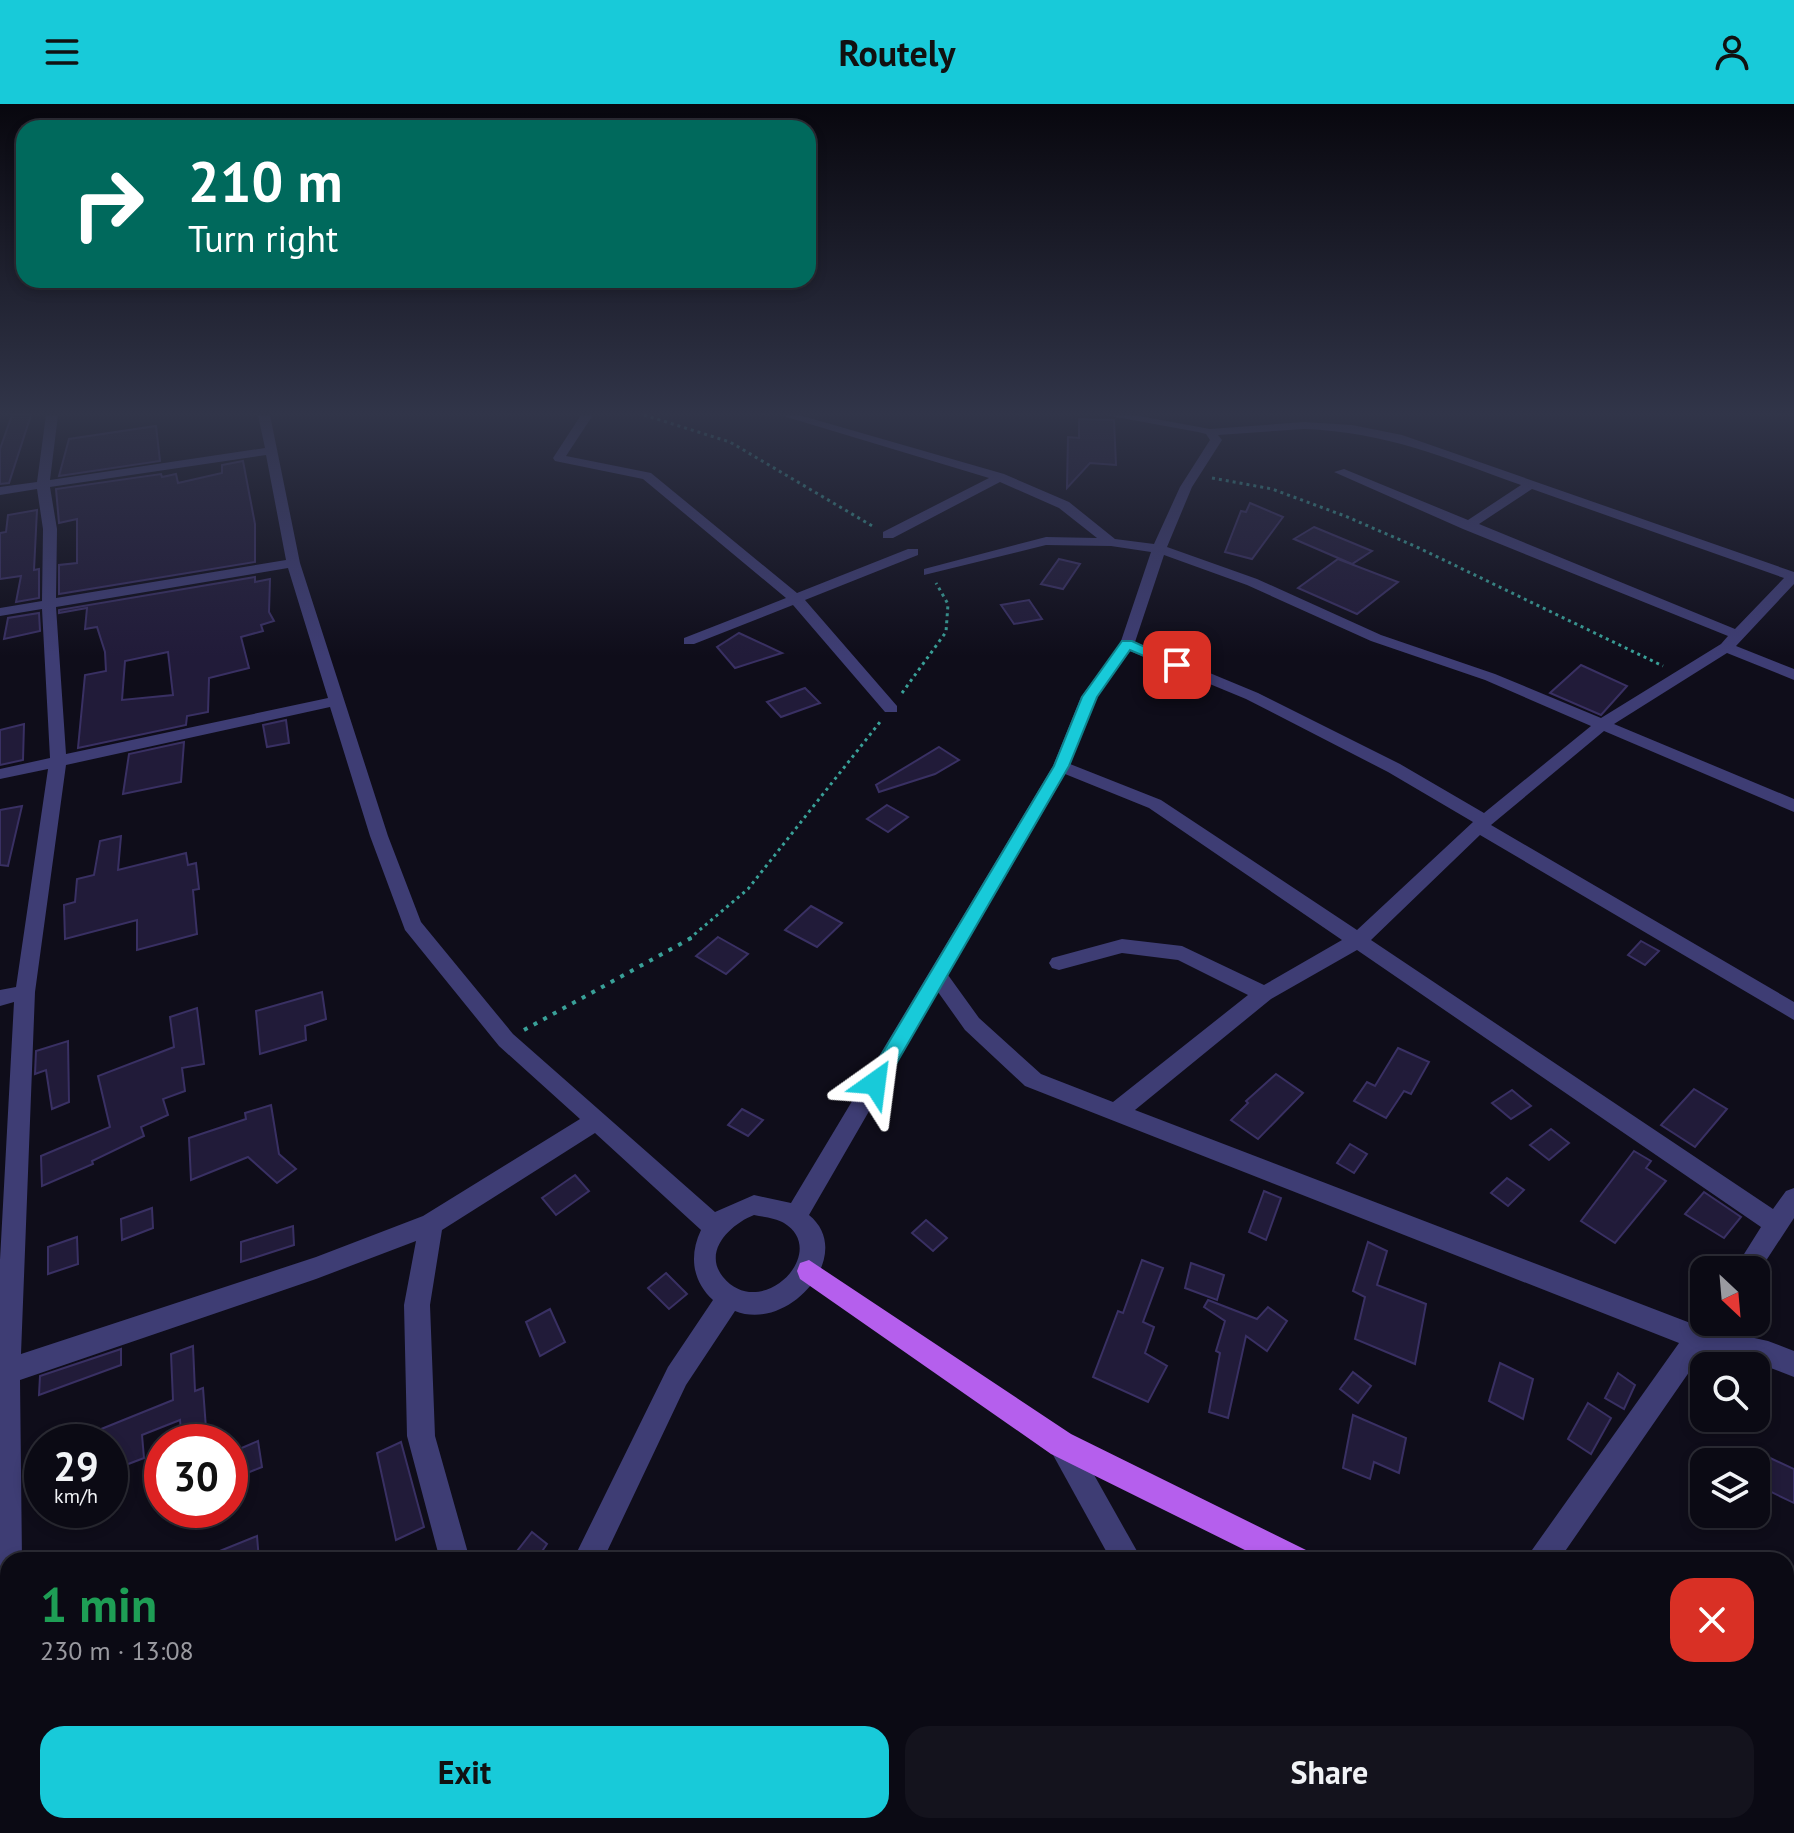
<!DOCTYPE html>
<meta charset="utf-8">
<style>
body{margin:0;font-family:"PT Sans",sans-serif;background:#14131d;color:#f1f3f6;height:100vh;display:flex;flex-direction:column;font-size:30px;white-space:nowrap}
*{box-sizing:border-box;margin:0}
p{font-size:26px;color:#9a9aa0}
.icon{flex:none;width:44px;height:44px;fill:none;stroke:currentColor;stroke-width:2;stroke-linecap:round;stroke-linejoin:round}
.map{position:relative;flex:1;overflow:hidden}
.panel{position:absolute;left:0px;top:1448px;width:1794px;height:282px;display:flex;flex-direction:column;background:#0b0a14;border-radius:24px 24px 0 0;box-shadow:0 4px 12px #0003,0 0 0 2px #2b2b34}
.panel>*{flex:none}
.guide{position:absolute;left:16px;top:16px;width:800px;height:168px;border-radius:24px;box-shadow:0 4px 12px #0003,0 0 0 2px #2b2b34;background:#00695c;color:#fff;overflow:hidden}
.needle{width:52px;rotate:154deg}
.controls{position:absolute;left:1690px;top:1152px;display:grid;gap:16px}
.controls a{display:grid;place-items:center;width:80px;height:80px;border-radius:16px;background:#0b0a14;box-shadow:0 4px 12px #0003,0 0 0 2px #2b2b34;font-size:40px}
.speed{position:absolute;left:24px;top:1320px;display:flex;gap:16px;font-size:40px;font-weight:700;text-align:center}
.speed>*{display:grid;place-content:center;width:104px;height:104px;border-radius:50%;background:#0b0a14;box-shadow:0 4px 12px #0003,0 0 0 2px #2b2b34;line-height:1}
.speed small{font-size:20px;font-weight:400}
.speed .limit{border:12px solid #d22;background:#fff;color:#111}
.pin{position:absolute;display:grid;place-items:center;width:68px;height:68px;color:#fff;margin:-34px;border-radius:16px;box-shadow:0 4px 12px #0006}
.me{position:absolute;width:88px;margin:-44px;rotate:31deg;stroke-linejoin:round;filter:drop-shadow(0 0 6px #0008)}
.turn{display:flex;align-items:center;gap:28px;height:168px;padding:0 40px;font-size:36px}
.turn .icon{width:104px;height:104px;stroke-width:2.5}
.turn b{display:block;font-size:56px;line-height:68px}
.round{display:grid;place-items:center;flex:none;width:84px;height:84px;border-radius:24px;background:#14131d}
.headline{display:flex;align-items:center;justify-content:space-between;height:136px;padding:0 40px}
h1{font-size:48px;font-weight:600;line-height:60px;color:#1e9e55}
.cta{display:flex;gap:16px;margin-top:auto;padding:16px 40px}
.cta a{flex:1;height:92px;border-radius:24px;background:#18cad9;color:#111;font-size:32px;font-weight:600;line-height:92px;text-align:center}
.cta a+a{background:#14131d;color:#f1f3f6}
header{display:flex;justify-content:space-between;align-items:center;height:104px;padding:0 40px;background:#18cad9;color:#111;font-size:36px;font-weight:600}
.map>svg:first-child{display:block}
.building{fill:#211b39;stroke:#393063;stroke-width:2;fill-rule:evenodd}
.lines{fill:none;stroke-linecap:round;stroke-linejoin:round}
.path-far1{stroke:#39a098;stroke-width:3;stroke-dasharray:3 4;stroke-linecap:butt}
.path{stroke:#39a098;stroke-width:4;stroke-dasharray:4 7;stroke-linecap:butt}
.minor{fill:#3e3d74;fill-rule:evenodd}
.major{fill:#b55fed;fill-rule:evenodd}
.route{fill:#18cad9;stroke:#10838d;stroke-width:2}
</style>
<header><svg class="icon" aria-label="menu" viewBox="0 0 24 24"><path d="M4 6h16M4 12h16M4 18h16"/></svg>Routely<svg class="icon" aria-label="person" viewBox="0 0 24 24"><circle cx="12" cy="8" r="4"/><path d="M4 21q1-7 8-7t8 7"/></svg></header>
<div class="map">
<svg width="1794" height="1729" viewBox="0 0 1794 1729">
<rect width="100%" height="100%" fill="#0f0d1a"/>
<g class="building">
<path d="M12,311H31L9,379L0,380V345Z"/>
<path d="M1079,315L1114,316L1116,361L1090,359L1067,384L1068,333L1079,334Z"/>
<path d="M156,322L160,357L59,372L69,335Z"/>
<path d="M243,357L255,420V458L59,490V461L77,459V415L59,419L56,385L161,370L162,373L176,370L178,379L222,369V361Z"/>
<path d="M1250,399L1283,413L1252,455L1225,448L1241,407L1246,408Z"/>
<path d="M37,406L34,466L39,465V494L16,498L21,472L0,475V429L6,428L8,411Z"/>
<path d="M1314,423L1372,447L1352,460L1294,435Z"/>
<path d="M1059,455L1080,460L1063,485L1041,480Z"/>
<path d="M1338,455L1398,478L1357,510L1298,484Z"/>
<path d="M255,473V478L270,475L269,508L274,517L261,521L263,527L241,533L249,564L209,574L208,608L187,612L186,621L78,644L85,571L106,567L105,548L97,523L85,525L87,504L59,509V506ZM168,548L173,591L122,596L125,557Z"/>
<path d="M1029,496L1042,515L1014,520L1001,501Z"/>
<path d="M39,509L40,527L4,535L8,514Z"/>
<path d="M739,529L782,549L735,564L717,543Z"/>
<path d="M1581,561L1627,582L1601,611L1550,589Z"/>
<path d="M805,584L820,599L781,613L767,598Z"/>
<path d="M286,616L289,639L267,643L263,621Z"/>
<path d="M24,620L23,656L0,661V626Z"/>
<path d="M184,638L181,678L123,690L129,650Z"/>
<path d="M939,643L959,656L935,670L879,688L876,681Z"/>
<path d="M887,701L908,713L888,728L867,715Z"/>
<path d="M22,702L8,762L0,761V706Z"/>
<path d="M121,732L118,766L186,749L188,761L196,759L199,785L193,786L197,830L137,846V816L65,835L64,801L75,798L77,775L94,771L100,737Z"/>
<path d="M811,802L842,819L817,843L785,826Z"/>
<path d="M718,833L748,850L726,870L696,852Z"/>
<path d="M1641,837L1659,847L1645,861L1628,851Z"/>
<path d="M322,888L326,915L305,922L306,936L260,950L256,907Z"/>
<path d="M197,904L204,960L182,964L185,987L163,995L168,1011L141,1023L144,1032L92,1057L93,1060L42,1082L41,1052L110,1023L98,972L174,943L170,913Z"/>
<path d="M68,937L69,998L52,1005L46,966L35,970L36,947Z"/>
<path d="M1398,944L1429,958L1411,990L1404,987L1386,1014L1354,997L1367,978L1375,982Z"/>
<path d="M1276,970L1303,989L1258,1035L1231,1016L1248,999L1246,997Z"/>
<path d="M1694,985L1727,1005L1695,1043L1661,1021Z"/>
<path d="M1512,986L1531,1002L1511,1015L1492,999Z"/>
<path d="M271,1001L279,1050L296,1065L277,1079L248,1053L191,1076L189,1034L246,1015L245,1009Z"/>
<path d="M742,1005L763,1016L748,1032L728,1021Z"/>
<path d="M1551,1025L1569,1039L1549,1056L1530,1041Z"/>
<path d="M1350,1040L1367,1050L1354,1069L1337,1059Z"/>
<path d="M1634,1047L1651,1057L1646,1064L1666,1077L1615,1139L1581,1117Z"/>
<path d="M575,1071L589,1087L556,1111L542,1094Z"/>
<path d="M1507,1074L1524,1086L1508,1102L1491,1089Z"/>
<path d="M1264,1087L1281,1094L1266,1136L1249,1128Z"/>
<path d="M1704,1088L1741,1113L1724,1134L1685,1110Z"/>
<path d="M152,1104L153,1124L122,1136L121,1115Z"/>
<path d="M926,1116L947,1134L933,1147L912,1129Z"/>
<path d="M293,1122L294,1141L241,1158V1138Z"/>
<path d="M77,1133L78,1160L48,1170V1143Z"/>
<path d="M1368,1138L1387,1147L1377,1181L1426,1200L1415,1260L1355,1235L1365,1193L1353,1187Z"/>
<path d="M1142,1156L1163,1164L1143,1218L1154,1223L1145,1249L1167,1262L1148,1298L1093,1273L1118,1207L1123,1209Z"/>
<path d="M1191,1159L1224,1171L1217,1196L1185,1184Z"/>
<path d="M666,1169L687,1190L669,1205L648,1184Z"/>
<path d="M1208,1196L1257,1215L1268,1203L1287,1217L1267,1247L1246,1232L1228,1314L1209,1308L1220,1249L1216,1247L1225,1217L1204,1203Z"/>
<path d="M550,1205L565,1238L540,1252L526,1218Z"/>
<path d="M193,1242L195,1287L203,1284L207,1338H182L180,1316L142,1331L144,1354L110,1367V1338H69L173,1296L171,1250Z"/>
<path d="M121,1245V1261L39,1291L40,1272Z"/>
<path d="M1500,1259L1533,1275L1523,1315L1489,1297Z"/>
<path d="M1353,1268L1371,1282L1358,1299L1340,1285Z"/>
<path d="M1618,1269L1635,1281L1624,1305L1605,1294Z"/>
<path d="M1588,1299L1611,1314L1591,1350L1568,1335Z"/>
<path d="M1353,1311L1406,1334L1399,1369L1374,1358L1370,1375L1343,1364Z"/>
<path d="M258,1337L262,1363L230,1376V1349Z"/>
<path d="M401,1338L424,1423L396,1436L377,1349Z"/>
<path d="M1768,1353L1794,1365V1399L1765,1385Z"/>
<path d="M532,1428L547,1440L536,1456H510Z"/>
<path d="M257,1432L259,1456H200V1455Z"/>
</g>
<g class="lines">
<g class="path-far1">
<path d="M644,311L730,338L874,423"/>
<path d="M1212,374L1272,385L1345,412L1419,444L1663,562"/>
<path d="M902,589L946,528L948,500L936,479"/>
<path d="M689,835L748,785L880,618"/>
</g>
<path class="path" d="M524,926L693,833"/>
<g class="minor">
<path d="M46,311H58L50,376L265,344L258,311H270L300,459L388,732L421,818L513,930L715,1108L754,1091L791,1099L1053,662L1081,593L1120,540L1151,448L1111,442L1046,441L924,471V465L1046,433L1097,434L1059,404L1000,378L893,434H883V428L989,374L780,311H799L1004,370L1069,398L1115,435L1154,440L1180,383L1210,336L1206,330L1198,328L1105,311H1134L1210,325L1304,318L1352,321L1402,331L1794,468V480L1736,542L1794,565V576L1727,549L1614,620L1794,695V708L1604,627L1491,721L1794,898V916L1480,731L1371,836L1773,1105L1786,1087L1794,1084V1114L1756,1172V1166H1734L1761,1123L1357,846L1271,895L1135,1006L1693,1220L1704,1208V1218H1722L1718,1226L1768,1237L1794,1247V1273L1768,1263L1703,1248L1559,1456H1527L1532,1446L1679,1239L1025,982L965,926L938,888L809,1111C857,1150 789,1229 735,1207L686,1281L603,1456H573L668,1263L713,1196C692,1177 689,1151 701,1126L595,1029L442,1126L430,1201L435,1332L470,1456H440L407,1332L404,1201L416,1137L316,1175L20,1276L22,1456H8V1722H24V1729H0V1156L14,898L0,902V886L16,883L48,665L0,675V665L50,654L42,505L0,512V504L42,497L43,425L37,385L0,391V383L37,378ZM1304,325C1387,328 1445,354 1521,381L1468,416L1344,365L1334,368L1463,425L1728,532L1721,540L1601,614L1495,570L1381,531L1257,475L1167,443L1192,383L1222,336L1218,331ZM266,351L286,456L56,494L57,425L50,383ZM1532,385L1784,474L1735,525L1479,420ZM1164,451L1247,481L1371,537L1485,576L1591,622L1484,709L1400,660L1258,589L1135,538ZM288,464L328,594L66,650L56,503ZM1130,547L1246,595L1388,668L1473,718L1357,826L1161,696L1070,660L1097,593ZM330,603L370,732L405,826L499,942L580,1015L423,1112L316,1153L21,1250L35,888L66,661ZM1065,670L1149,704L1342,836L1264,881L1182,842L1122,835L1052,854L1049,859L1052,864L1059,866L1122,849L1178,856L1248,891L1113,998L1041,970L979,914L948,871ZM754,1111C764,1113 776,1114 784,1119C831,1148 761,1219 723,1173C702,1147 731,1120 754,1111Z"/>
<path d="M581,311H593L566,352L651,369L797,489L908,445H918V451L805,496L897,602V608H885L793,501L694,540H684V534L786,494L643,375L555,357L553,354Z"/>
<path d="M1061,1326L1071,1330L1142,1456H1111L1047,1340L1051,1330Z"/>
<path d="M377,1722H418L415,1729H374Z"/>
<path d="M460,1722H494L491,1729H457Z"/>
<path d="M715,1722H750L753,1729H718Z"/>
<path d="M1292,1722H1328L1331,1729H1295Z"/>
</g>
<g class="major">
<path d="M809,1156L1071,1330L1306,1446L1311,1456H1265L1051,1350L800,1175L797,1167L800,1159Z"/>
<path d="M1786,1593L1794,1595V1627L1786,1625Z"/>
</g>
</g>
<linearGradient id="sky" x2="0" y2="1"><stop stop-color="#08070e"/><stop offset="0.56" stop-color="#313549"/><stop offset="1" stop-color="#313549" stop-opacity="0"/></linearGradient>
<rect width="1794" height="553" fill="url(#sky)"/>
<path class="route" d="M1122,537H1132L1184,561L1172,564L1130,546L1097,593L1069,662L882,984H868L865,979L868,973L1054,662L1082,593Z"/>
</svg>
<div class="controls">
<a><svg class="needle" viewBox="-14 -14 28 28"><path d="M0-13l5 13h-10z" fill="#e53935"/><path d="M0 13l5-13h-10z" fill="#9a9aa0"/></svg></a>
<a><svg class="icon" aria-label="search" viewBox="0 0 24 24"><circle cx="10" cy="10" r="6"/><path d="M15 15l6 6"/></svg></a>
<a><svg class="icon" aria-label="layers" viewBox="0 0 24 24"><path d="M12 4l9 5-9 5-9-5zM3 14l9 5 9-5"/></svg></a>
</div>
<div class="speed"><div>29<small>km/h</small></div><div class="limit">30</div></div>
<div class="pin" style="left:1177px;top:561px;background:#d93025"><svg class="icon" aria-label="arrive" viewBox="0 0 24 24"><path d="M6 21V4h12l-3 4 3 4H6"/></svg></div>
<svg class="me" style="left:875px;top:979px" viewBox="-20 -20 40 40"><path d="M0-17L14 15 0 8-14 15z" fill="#18cad9" stroke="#fff" stroke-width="4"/></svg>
<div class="guide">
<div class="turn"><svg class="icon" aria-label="right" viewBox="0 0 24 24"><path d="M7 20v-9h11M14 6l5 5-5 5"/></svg><div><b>210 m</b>Turn right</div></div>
</div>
<section class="panel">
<div class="headline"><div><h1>1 min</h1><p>230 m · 13:08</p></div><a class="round" style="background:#d93025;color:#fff"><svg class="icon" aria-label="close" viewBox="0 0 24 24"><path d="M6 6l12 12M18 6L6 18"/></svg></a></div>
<div class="cta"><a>Exit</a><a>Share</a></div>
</section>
</div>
